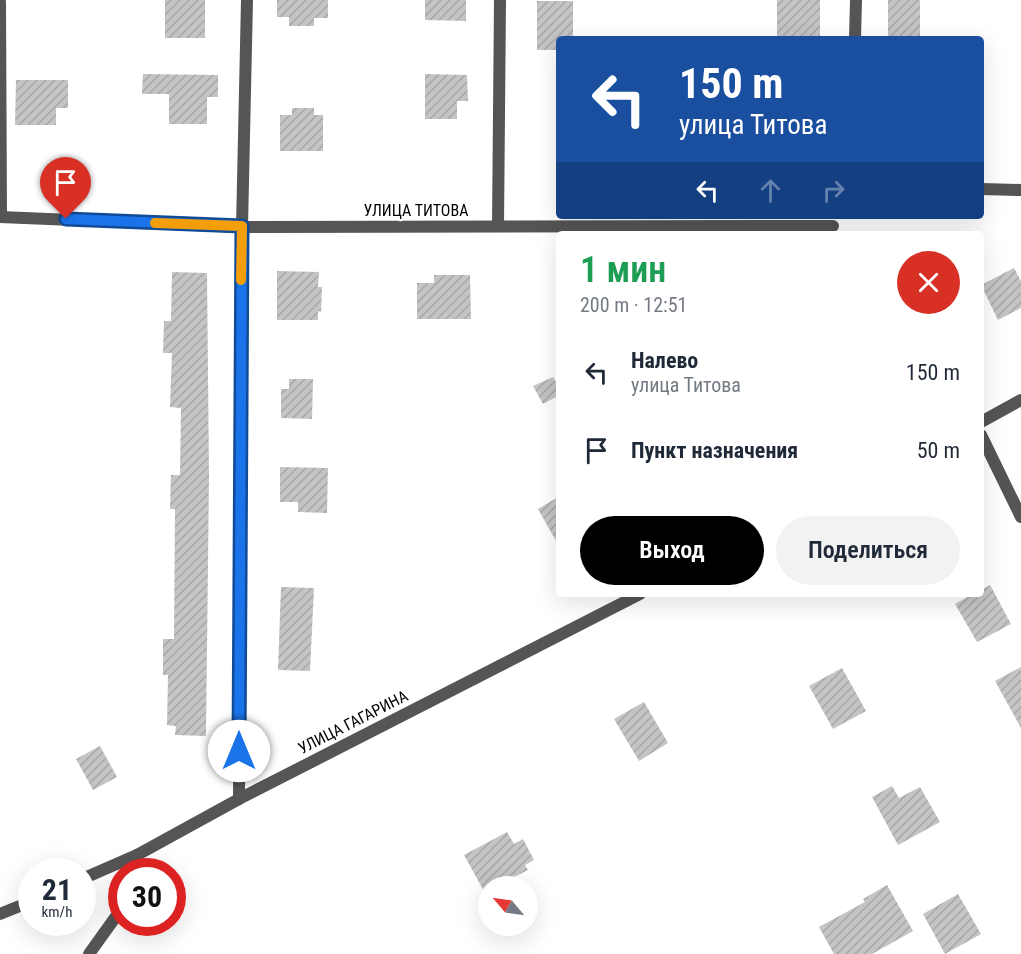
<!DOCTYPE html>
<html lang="ru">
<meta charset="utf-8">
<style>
body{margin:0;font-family:"Roboto Condensed",sans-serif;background:#f2f2f3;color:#1f2937;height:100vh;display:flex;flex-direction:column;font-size:22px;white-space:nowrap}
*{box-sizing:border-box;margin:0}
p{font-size:20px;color:#747a83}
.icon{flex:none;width:33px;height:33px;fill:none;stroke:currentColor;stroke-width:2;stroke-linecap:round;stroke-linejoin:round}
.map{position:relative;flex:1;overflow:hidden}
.details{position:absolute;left:556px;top:231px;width:428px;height:366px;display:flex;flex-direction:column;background:#fff;border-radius:6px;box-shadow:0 6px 24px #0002}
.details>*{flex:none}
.hud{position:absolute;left:556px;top:36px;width:428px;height:183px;border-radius:6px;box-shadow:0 6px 24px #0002;background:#1a4fa0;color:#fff;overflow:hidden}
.needle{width:39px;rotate:299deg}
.controls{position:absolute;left:478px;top:876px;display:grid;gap:12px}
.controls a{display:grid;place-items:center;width:60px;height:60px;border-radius:50%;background:#fff;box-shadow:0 6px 24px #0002;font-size:30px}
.speed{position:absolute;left:18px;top:858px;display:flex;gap:12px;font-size:30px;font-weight:700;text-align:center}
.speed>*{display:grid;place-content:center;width:78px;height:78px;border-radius:50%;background:#fff;box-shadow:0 6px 24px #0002;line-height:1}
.speed small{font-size:15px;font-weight:400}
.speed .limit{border:9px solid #d22;background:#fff;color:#111}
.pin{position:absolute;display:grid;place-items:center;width:51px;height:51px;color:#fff;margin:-62px -26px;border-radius:50% 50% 50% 0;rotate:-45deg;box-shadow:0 0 6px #0007}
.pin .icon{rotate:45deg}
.me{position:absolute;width:66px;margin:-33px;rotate:0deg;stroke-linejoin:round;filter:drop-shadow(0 0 4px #0008)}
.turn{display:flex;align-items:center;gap:21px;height:126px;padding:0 24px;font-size:27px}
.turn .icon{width:78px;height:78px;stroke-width:2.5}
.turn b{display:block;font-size:42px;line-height:51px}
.lanes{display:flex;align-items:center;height:57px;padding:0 24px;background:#0003;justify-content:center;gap:30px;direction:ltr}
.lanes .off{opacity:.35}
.round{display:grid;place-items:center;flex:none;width:63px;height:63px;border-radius:32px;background:#f2f2f3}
.summary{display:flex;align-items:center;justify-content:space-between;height:102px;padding:0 24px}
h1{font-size:36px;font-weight:600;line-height:45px;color:#1e9e55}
.action{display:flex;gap:12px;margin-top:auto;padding:12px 24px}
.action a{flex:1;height:69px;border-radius:36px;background:#000;color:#fff;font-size:24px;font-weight:600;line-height:69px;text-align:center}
.action a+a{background:#f2f2f3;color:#1f2937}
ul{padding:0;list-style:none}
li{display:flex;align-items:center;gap:18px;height:78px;padding:0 24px}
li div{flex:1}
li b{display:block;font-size:22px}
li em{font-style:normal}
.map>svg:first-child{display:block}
.building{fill:url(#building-hatch)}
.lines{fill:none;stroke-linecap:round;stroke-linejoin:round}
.street{stroke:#555;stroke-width:12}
.route-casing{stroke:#114b97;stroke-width:15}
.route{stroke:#1a73e8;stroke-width:10}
.slow{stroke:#f59e0b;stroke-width:10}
.labels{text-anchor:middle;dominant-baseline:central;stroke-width:4.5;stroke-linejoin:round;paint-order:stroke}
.street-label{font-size:16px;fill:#000;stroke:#fff}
</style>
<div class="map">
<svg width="1021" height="954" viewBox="0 0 1021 954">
<defs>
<pattern id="building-hatch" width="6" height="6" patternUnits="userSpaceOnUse" patternTransform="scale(1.5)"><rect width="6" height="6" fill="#c4c4c4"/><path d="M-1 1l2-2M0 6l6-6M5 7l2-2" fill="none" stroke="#a7a7a7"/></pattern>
</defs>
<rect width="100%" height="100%" fill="#fff"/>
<g class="building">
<rect x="165" y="0" width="40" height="38"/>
<path d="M277,0H328V18H314V26H289V17H277Z"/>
<path d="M425,0H466V21L425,20Z"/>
<rect x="777" y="0" width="43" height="39"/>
<rect x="888" y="0" width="32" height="39"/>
<path d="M537,1H573V39H560V50H537Z"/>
<path d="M143,74L218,75V97H207V124H169V94H142Z"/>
<path d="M425,74L467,75L468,101H457V119H425Z"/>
<path d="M16,80H68V108H56V125H15Z"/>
<path d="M292,108H314V115H323V151H280V115H292Z"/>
<path d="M1014,268L1021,281V308L998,320L981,285Z"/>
<path d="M277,271L319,272L318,287H322L321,312L318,311V320H277Z"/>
<path d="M172,272L207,273L209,476L206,736L175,735L176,726L167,725L168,675H163V639H174L175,509H170L171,475H180L181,408L170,407L172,353H163L164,321H171Z"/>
<path d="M434,275H470L471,319H417V283H434Z"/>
<path d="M553,377L560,389V395L543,404L533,386Z"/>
<path d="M289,379H313L312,419L281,418V389H289Z"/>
<path d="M280,467L328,468L327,513L298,512V502H280Z"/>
<path d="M560,496V548L538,509Z"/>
<path d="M990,585L1011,624L977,642L955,604L973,594H981V590Z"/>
<path d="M281,587L314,588L310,671L278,670Z"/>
<path d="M1021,667V728L995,681Z"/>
<path d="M842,668L866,711L833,729L809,686Z"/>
<path d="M644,702L668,743L639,761L614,719Z"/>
<path d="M100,746L117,777L93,790L76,759Z"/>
<path d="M892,786L899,798L920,787L940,822L898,845L872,797Z"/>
<path d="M507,832L514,844L523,839L534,860L525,865L528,870L497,886H489V891L485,893L464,855Z"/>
<path d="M887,885L913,931L872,954H834L819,927L865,902L863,899Z"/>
<path d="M958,894L981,934L945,954L923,914Z"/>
</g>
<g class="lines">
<g class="street">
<path d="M0,2L1,217"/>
<path d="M855,39L856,0"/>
<path d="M981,189L1021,190"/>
<path d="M0,217L242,227L833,226"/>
<path d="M498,226L500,0"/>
<path d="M981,422L1021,400"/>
<path d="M981,435L1021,517"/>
<path d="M239,799L242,227L247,0"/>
<path d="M137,855L138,872"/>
<path d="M82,879L137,855L239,799L640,594"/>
<path d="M0,914L32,901"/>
<path d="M89,954L122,908"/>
</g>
</g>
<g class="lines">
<defs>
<path id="route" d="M66,219L242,226L239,751"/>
</defs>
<use href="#route" class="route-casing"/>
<use href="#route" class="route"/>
<path class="slow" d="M155,223L242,226L241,280"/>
</g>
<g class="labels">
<g class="street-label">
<text x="416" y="210">УЛИЦА ТИТОВА</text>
<text transform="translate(353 722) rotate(-27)">УЛИЦА ГАГАРИНА</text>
</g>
</g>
</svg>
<div class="controls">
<a><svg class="needle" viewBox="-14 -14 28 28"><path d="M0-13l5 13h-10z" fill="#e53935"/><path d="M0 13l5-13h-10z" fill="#747a83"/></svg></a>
</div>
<div class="speed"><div>21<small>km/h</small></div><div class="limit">30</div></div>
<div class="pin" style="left:66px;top:219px;background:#d93025"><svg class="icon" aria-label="arrive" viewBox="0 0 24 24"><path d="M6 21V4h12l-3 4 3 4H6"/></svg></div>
<svg class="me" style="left:239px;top:751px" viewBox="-20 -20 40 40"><circle r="19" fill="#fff"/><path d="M0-13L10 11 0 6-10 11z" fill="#1a73e8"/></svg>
<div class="hud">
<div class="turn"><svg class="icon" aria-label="left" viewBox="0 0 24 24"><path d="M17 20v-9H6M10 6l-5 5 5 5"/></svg><div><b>150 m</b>улица Титова</div></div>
<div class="lanes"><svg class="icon" aria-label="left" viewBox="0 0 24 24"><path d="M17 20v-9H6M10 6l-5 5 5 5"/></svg><svg class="icon off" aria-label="ahead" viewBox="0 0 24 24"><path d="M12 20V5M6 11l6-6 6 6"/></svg><svg class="icon off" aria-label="right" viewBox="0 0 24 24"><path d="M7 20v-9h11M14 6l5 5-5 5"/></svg></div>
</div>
<section class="details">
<div class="summary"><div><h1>1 мин</h1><p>200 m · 12:51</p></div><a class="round" style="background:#d93025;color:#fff"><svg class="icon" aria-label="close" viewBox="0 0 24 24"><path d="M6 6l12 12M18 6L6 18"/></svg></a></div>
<ul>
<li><svg class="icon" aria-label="left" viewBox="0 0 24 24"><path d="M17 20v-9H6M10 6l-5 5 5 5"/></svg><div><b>Налево</b><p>улица Титова</p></div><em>150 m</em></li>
<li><svg class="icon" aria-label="arrive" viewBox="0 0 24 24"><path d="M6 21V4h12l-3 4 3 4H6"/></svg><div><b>Пункт назначения</b></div><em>50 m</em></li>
</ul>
<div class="action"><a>Выход</a><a>Поделиться</a></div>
</section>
</div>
